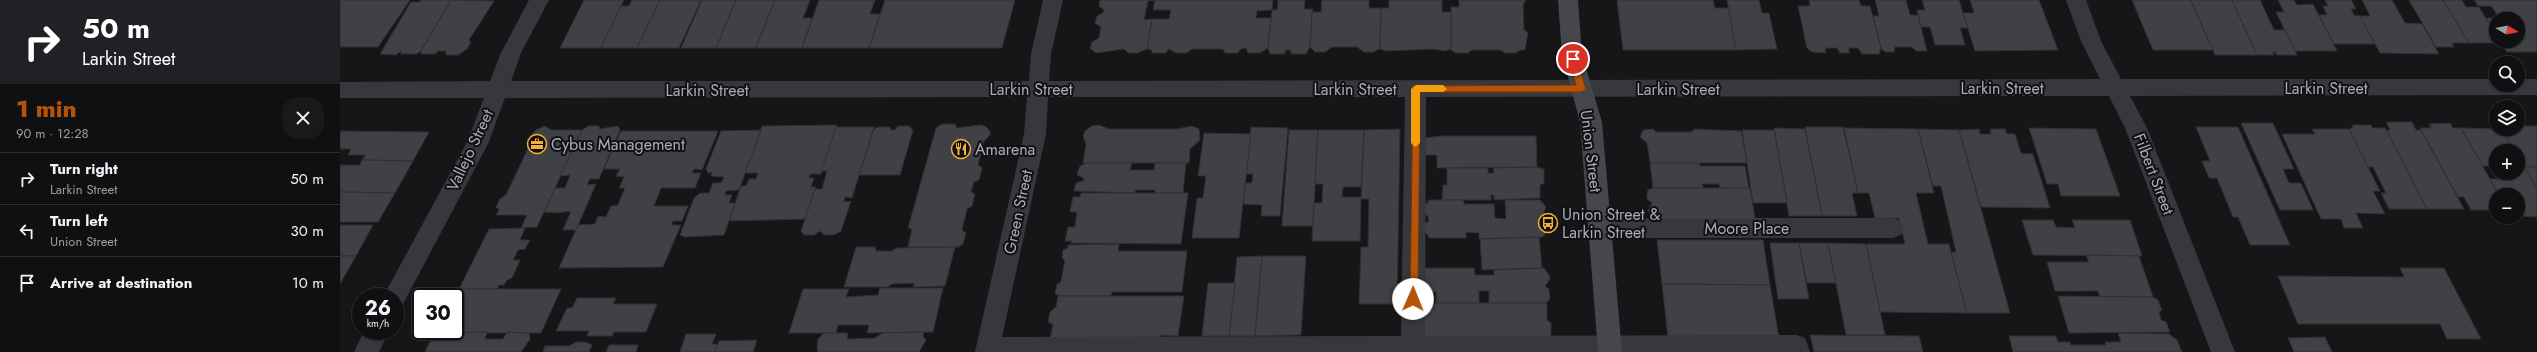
<!DOCTYPE html>
<meta charset="utf-8">
<style>
body{margin:0;font-family:Jost,sans-serif;background:#19191b;color:#f1f3f6;height:100vh;display:flex;flex-direction:column;font-size:15px;white-space:nowrap}
*{box-sizing:border-box;margin:0}
p{font-size:13px;color:#9c9d9f}
.icon{flex:none;width:22px;height:22px;fill:none;stroke:currentColor;stroke-width:2;stroke-linecap:round;stroke-linejoin:round}
.map{position:relative;flex:1;overflow:hidden}
.sheet{display:flex;flex-direction:column;background:#101012;width:340px}
.sheet>*{flex:none}
.top-card{background:#202124;color:#fff;overflow:hidden}
.needle{width:26px;rotate:99deg}
.buttons{position:absolute;left:2149px;top:12px;display:grid;gap:8px}
.buttons a{display:grid;place-items:center;width:36px;height:36px;border-radius:50%;background:#101012;box-shadow:0 1px 3px #0004,0 0 0 1px #303032;font-size:20px}
.speed{position:absolute;left:12px;top:288px;display:flex;gap:8px;font-size:20px;font-weight:700;text-align:center}
.speed>*{display:grid;place-content:center;width:52px;height:52px;border-radius:50%;background:#101012;box-shadow:0 1px 3px #0004,0 0 0 1px #303032;line-height:1}
.speed small{font-size:10px;font-weight:400}
.speed .limit{border:2px solid #111;border-radius:6px;background:#fff;color:#111}
.pin{position:absolute;display:grid;place-items:center;width:34px;height:34px;color:#fff;margin:-17px;border:2px solid #fff;border-radius:50%;box-shadow:0 1px 4px #0007}
.me{position:absolute;width:44px;margin:-22px;rotate:1deg;stroke-linejoin:round;filter:drop-shadow(0 0 3px #0008)}
.turn{display:flex;align-items:center;gap:14px;height:84px;padding:0 16px;font-size:18px}
.turn .icon{width:52px;height:52px;stroke-width:2.5}
.turn b{display:block;font-size:28px;line-height:34px}
.round{display:grid;place-items:center;flex:none;width:42px;height:42px;border-radius:16px;background:#19191b}
.headline{display:flex;align-items:center;justify-content:space-between;height:68px;padding:0 16px}
h1{font-size:24px;font-weight:800;line-height:30px;color:#b45309}
ul{padding:0;list-style:none}
li{display:flex;align-items:center;gap:12px;height:52px;padding:0 16px;border-top:1px solid #303032}
li div{flex:1}
li b{display:block;font-size:15px}
li em{font-style:normal}
main{display:flex;flex:1;min-height:0}
.map>svg:first-child{display:block}
.building{fill:#404145;stroke:#303034}
.lines{fill:none;stroke-linecap:round;stroke-linejoin:round}
.street{fill:#37383d;fill-rule:evenodd}
.secondary{fill:#45474d;fill-rule:evenodd}
.route{fill:#b45309;stroke:#753606}
.slow{fill:#f59e0b}
.labels{text-anchor:middle;dominant-baseline:central;stroke-width:4;stroke-linejoin:round;paint-order:stroke}
.street-label{font-size:16px;fill:#a8adb8;stroke:#111113}
.poi-label{font-size:16px;fill:#a8adb8;stroke:#111113;text-anchor:start}
</style>
<main>
<section class="sheet">
<div class="top-card">
<div class="turn"><svg class="icon" aria-label="right" viewBox="0 0 24 24"><path d="M7 20v-9h11M14 6l5 5-5 5"/></svg><div><b>50 m</b>Larkin Street</div></div>
</div>
<div class="headline"><div><h1>1 min</h1><p>90 m · 12:28</p></div><a class="round"><svg class="icon" aria-label="close" viewBox="0 0 24 24"><path d="M6 6l12 12M18 6L6 18"/></svg></a></div>
<ul>
<li><svg class="icon" aria-label="right" viewBox="0 0 24 24"><path d="M7 20v-9h11M14 6l5 5-5 5"/></svg><div><b>Turn right</b><p>Larkin Street</p></div><em>50 m</em></li>
<li><svg class="icon" aria-label="left" viewBox="0 0 24 24"><path d="M17 20v-9H6M10 6l-5 5 5 5"/></svg><div><b>Turn left</b><p>Union Street</p></div><em>30 m</em></li>
<li><svg class="icon" aria-label="arrive" viewBox="0 0 24 24"><path d="M6 21V4h12l-3 4 3 4H6"/></svg><div><b>Arrive at destination</b></div><em>10 m</em></li>
</ul>
</section>
<div class="map">
<svg width="2197" height="352" viewBox="0 0 2197 352">
<rect width="100%" height="100%" fill="#161618"/>
<g class="building">
<path d="M0,0H70L38,47H0Z"/>
<path d="M81,0H111L81,51L76,54H61V51L56,55L40,54L71,2H80Z"/>
<path d="M111,0L154,1L129,40L131,42L127,49L118,55H106V51H98L95,54H81V51Z"/>
<path d="M244,0H284L261,48H220Z"/>
<path d="M292,0H320L297,48H261L281,6H289Z"/>
<path d="M320,0H361L339,48H297Z"/>
<path d="M362,0H396L376,48H341Z"/>
<path d="M396,0H435L416,48H376Z"/>
<path d="M435,0H470L463,18H472L462,48H416Z"/>
<path d="M479,0H535L530,14H540L529,48H462Z"/>
<path d="M545,0H675L662,48H529Z"/>
<path d="M760,0H815L808,1L804,20L812,19L807,49L797,53H788L784,49L756,53L750,48L752,42L759,38L761,27L755,23L757,16L764,12V10L759,6Z"/>
<path d="M815,0H933L932,10L917,11L916,18H931L928,48L920,53H908L906,48L901,49L897,53H885L883,49H852L847,53H836L829,49L825,53H813L810,49H807L812,19H829L831,10H813Z"/>
<path d="M938,0H965L964,9H973L970,47L966,54H952L950,50H946L944,54H930L928,48L932,10H937Z"/>
<path d="M982,0H1029V8H1041L1040,49L1033,52H1024L1017,47H992L985,52H975L970,47L972,12H981Z"/>
<path d="M1049,0H1102V12H1111V49L1105,51L1093,49L1046,51L1040,49L1041,8H1049Z"/>
<path d="M1119,0H1186L1183,5L1184,30L1188,33L1185,50H1180L1176,53H1165L1160,50H1131L1128,53H1116L1111,50V7H1119Z"/>
<path d="M1277,0H1373L1375,8H1389L1396,50H1283Z"/>
<path d="M1387,0H1419L1422,13H1429L1437,49L1396,50Z"/>
<path d="M1469,0H1519L1521,6H1530L1541,48L1539,54H1522L1518,48H1509V53H1500L1497,48H1486L1485,53L1472,52L1467,48L1458,6H1470Z"/>
<path d="M1535,0H1566L1570,15H1578L1587,51H1576L1572,47H1555L1554,52H1545L1541,48L1533,16H1539Z"/>
<path d="M1582,0H1619L1628,28H1620L1625,45H1595L1590,27H1581L1577,10H1585Z"/>
<path d="M1630,0H1699L1718,50L1635,51L1623,13H1634Z"/>
<path d="M1792,0H1851L1873,50H1813Z"/>
<path d="M1851,0H1892L1917,55H1875Z"/>
<path d="M1892,0H1920L1934,30H1945L1957,55H1937L1935,52H1933L1934,55H1917Z"/>
<path d="M1938,0H1954L1957,5L1973,4L1997,51H1955L1936,12H1944Z"/>
<path d="M1985,0H2011L2016,9H2011L2014,15L2020,16L2035,44H1994L1979,15H1987L1983,6H1988Z"/>
<path d="M2022,0H2052L2065,23L2082,24L2099,54L2040,53L2020,16H2030Z"/>
<path d="M2069,0H2103L2129,43H2112L2114,47H2096Z"/>
<path d="M2103,0H2122L2126,7H2139L2156,35V41L2161,43H2129Z"/>
<path d="M2134,0H2197V52H2167L2160,41H2178V19H2156V35L2146,18H2159L2151,6H2138Z"/>
<path d="M2046,122H2072L2076,130H2081L2124,209H2087L2046,130H2050Z"/>
<path d="M1901,123H1933L1954,169H1943L1949,183H1961L1973,210H1940Z"/>
<path d="M2110,123L2113,128H2121L2159,195L2155,197L2156,210H2131L2124,197H2118L2080,128H2091L2089,124Z"/>
<path d="M602,124H615L617,128L640,125L645,126L650,131V135L644,141L638,165L642,168L639,180L634,182L631,192L635,194L632,206L627,209L622,230L626,233L623,244L618,247H568L572,229L568,228L596,128Z"/>
<path d="M497,125L481,174H470L469,178H474L471,187H476L465,219L389,221L401,186H406L409,179H416L418,173H405L422,126Z"/>
<path d="M759,125L769,129H837L852,126L859,129L860,140L850,149L849,163H743L746,144L743,136L745,131L752,126Z"/>
<path d="M2012,125H2031L2032,128H2045L2087,209H2049L2041,193H2046L2033,167H2028L2009,129L2013,127Z"/>
<path d="M205,126L211,130H242L197,227L181,228L187,215H156L159,210L156,207L160,199L166,195L192,140L191,135L196,130Z"/>
<path d="M249,126H259L260,129L278,126L280,130L259,179H250L247,185L256,184L236,230H223L231,211L218,213L204,212L215,188H225L230,175L220,176L242,130Z"/>
<path d="M558,126H569L573,130L560,175H519L533,130L538,127H550L551,130H555Z"/>
<path d="M2178,126H2197V167H2184L2178,156V151H2175L2162,129H2178Z"/>
<path d="M496,127H534L512,198L505,197L504,202L511,201L501,231L494,235H484L480,231L474,235H464L461,231L475,189H482L487,171H481Z"/>
<path d="M911,127L948,128L940,216H921L922,205L903,204L905,183H912L913,174H906Z"/>
<path d="M1465,127H1503L1518,193H1512L1517,216H1482Z"/>
<path d="M1856,127H1898L1950,245H1910L1898,217H1893L1877,178H1869L1862,161H1870Z"/>
<path d="M1434,128L1465,129L1482,216H1449Z"/>
<path d="M1504,128L1578,129L1594,193H1576L1588,244H1609L1627,313L1540,312L1526,244H1565L1559,218H1535L1529,193H1518Z"/>
<path d="M1689,128L1756,129L1780,196H1721L1718,184H1707Z"/>
<path d="M2121,128L2162,129L2175,151H2156V173H2178V156L2197,188V217L2178,216V195H2159L2150,179H2159L2152,166H2143Z"/>
<path d="M1060,129L1057,304H1019L1021,247H1028L1029,199H1021L1024,130Z"/>
<path d="M1313,129L1316,132H1352L1354,129L1401,131L1407,163H1310L1307,143L1300,137L1303,130Z"/>
<path d="M1578,129L1619,130L1670,313H1627L1611,252H1616L1601,186H1593Z"/>
<path d="M1639,129L1640,134H1651L1650,129H1665L1667,134H1675L1681,153L1693,154L1710,208L1641,207L1619,130Z"/>
<path d="M1972,129H2009L2040,191H2033L2045,214L2016,213L2023,228H2004L2001,219H1981L1942,134H1975Z"/>
<path d="M421,130L399,190L386,191L385,195H392L389,203H395L384,235L345,237L340,235L354,198L360,193H369L373,183H381L384,177L371,176L372,172L368,173L366,169L381,131Z"/>
<path d="M949,130H978L973,226H942Z"/>
<path d="M978,130H1024L1021,187H1003L1002,197H1021L1020,241H972L974,203H982L983,184H975Z"/>
<path d="M1402,130H1434L1447,203H1413Z"/>
<path d="M0,131L89,132L73,161L22,160L26,155H8L11,149H0Z"/>
<path d="M281,131H378L362,170L354,169L352,173H361L355,188H321L314,206H348L342,221H333L331,225H341L323,267L219,268L238,225L255,224L258,216L266,217L271,206L278,205L285,188H279L284,177L276,176L280,169H264Z"/>
<path d="M864,133L911,134L899,238H852L857,198H863L866,176H858Z"/>
<path d="M1102,136H1196L1197,167L1097,168V155H1083V138Z"/>
<path d="M22,160L73,161L55,193L0,192V165H20Z"/>
<path d="M746,163H792L790,170H814L815,163H846L843,193H815V190H795V193L734,191L736,183L743,181L744,178L737,175L740,166Z"/>
<path d="M1310,163H1359L1360,166H1405L1409,189L1380,188L1379,184H1362L1363,188H1313Z"/>
<path d="M1197,167L1204,169V183L1200,185V198L1154,200V195H1151V200H1102L1103,185H1107V168H1148V173H1154L1153,168Z"/>
<path d="M2184,167H2197V188Z"/>
<path d="M1313,188H1410L1415,219H1316L1308,211L1312,203L1307,199V194L1308,190Z"/>
<path d="M0,192L55,193L38,222H0Z"/>
<path d="M741,193H848L841,244L731,243L732,241H725L728,227H735L737,212H730L733,197H740Z"/>
<path d="M1088,200H1123L1125,206V204H1154L1155,218L1166,219L1165,200H1200L1206,207L1201,220L1207,226V231L1203,237L1139,239V233L1126,232V238H1089L1088,235L1084,232V224L1089,221L1088,216L1084,214V205L1088,203Z"/>
<path d="M1682,220H1713L1716,227L1735,228L1732,220H1790L1802,256L1693,255Z"/>
<path d="M0,225H33L16,256H0Z"/>
<path d="M185,228L180,240H190L185,249L178,250L173,260H180L172,278L167,280L164,285H159L157,289H119L149,229Z"/>
<path d="M1199,237L1202,268L1142,270L1140,239Z"/>
<path d="M1317,240H1423L1430,285L1322,284Z"/>
<path d="M1430,243H1459L1469,299H1438Z"/>
<path d="M1459,243H1488L1496,283H1467Z"/>
<path d="M1488,243L1526,244L1545,335H1506Z"/>
<path d="M779,244L778,251H847L842,292H772L771,296H718L715,293L717,284L721,282L725,260L722,258L723,250L728,248V245Z"/>
<path d="M516,247H535L536,251H552L556,248L615,247L605,286L573,287L574,283L552,284L548,287H504Z"/>
<path d="M1746,255L1799,256L1813,297H1760L1758,291H1715L1707,262H1749Z"/>
<path d="M0,256H16L0,284Z"/>
<path d="M922,256H966L961,335L915,336Z"/>
<path d="M922,256L915,336H889L897,257Z"/>
<path d="M1083,268H1134L1135,275H1154V270L1204,268L1209,275L1210,279L1205,286L1209,289L1210,299L1206,303H1149V291H1139V303H1096V292H1083Z"/>
<path d="M2060,268H2104L2141,339H2107L2100,324H1958L1938,276L2064,277Z"/>
<path d="M868,283H895L889,336H862Z"/>
<path d="M1322,284L1430,285L1439,338L1328,337Z"/>
<path d="M540,288H603L593,332L527,333L529,325H498L496,333H449L463,289H509L506,297L538,295Z"/>
<path d="M120,289H221L201,333H98L115,331V297H110Z"/>
<path d="M718,296H844L838,336L820,335L819,339H710L713,325L708,322L710,312L716,307Z"/>
<path d="M1718,296L1813,297L1818,300L1822,310L1819,312L1821,320L1826,322L1830,332L1729,333Z"/>
<path d="M237,298H276L273,304H317L306,332H274L272,336H247L249,331H216L227,308H232Z"/>
<path d="M1083,303H1207V320L1211,323V335L1208,339L1082,341Z"/>
<path d="M147,332L145,339H163L167,332L189,333L190,339L181,352H85L94,333Z"/>
<path d="M584,332L583,336L586,340L579,352H478L477,347L478,339L484,333H508L507,339L535,338L543,333Z"/>
<path d="M1778,333L1829,334L1837,340L1842,352H1673L1669,336H1716L1718,342H1730L1731,345H1766L1765,342H1781Z"/>
<path d="M346,334H376L372,344H378L375,352H340Z"/>
<path d="M1470,335L1579,336L1583,352H1474Z"/>
<path d="M1985,337L1992,352H1954L1948,338Z"/>
<path d="M417,340L413,352H375L379,341Z"/>
<path d="M236,342H246L252,345L249,352H203L205,346H229Z"/>
<path d="M269,345H298L296,352H266Z"/>
</g>
<g class="lines">
<g class="street">
<path d="M189,0H209L181,53L171,81H689L691,54L703,0H723L711,54L709,81L1760,79L1741,41L1726,0H1746L1761,41L1781,79H2156V85H2178V79H2197V95L1790,96L1807,128L1895,352H1871L1785,128L1769,96L1086,97L1085,336L1457,335L1465,338L1470,352H635L684,134L687,97L165,98L148,144L63,304L55,307V297H43L127,142L144,98H0V82L150,81L161,53ZM708,97H1065L1061,336L662,337L706,134Z"/>
<path d="M1260,218H1553L1561,221L1564,228L1561,235L1553,238H1260L1252,235L1249,228L1252,221Z"/>
<path d="M24,331H49L39,352H14Z"/>
</g>
<path class="secondary" d="M1218,0H1238L1242,55L1262,122L1282,352H1258L1240,122L1222,55Z"/>
</g>
<path class="route" d="M1233,56L1237,59L1246,89L1242,92H1080L1078,299L1077,302H1070L1073,86L1236,85L1229,59Z"/>
<path class="slow" d="M1076,85H1103L1107,89L1103,92H1080V143L1075,147L1071,143V89Z"/>
<defs>
<symbol id="office-ring" viewBox="-11 -11 22 22"><circle r="9.5" fill="#111113" stroke="#f2b134" stroke-width="1.5"/><path d="M-6-3h4V-5.5h4V-3h4V5H-6ZM-1-4.5V-3h2v-1.5ZM-6 0V1H6V0Z" fill="#f2b134"/></symbol>
<symbol id="restaurant-ring" viewBox="-11 -11 22 22"><circle r="9.5" fill="#111113" stroke="#f2b134" stroke-width="1.5"/><path d="M-5-6h1v4h1v-4h1v4h1v-4h1v5L-1.5 .5V6h-2V.5L-5-1ZM5-6V6H3V1.5H1.5Q1.5-4 5-6Z" fill="#f2b134"/></symbol>
<symbol id="bus-ring" viewBox="-11 -11 22 22"><circle r="9.5" fill="#111113" stroke="#f2b134" stroke-width="1.5"/><path d="M-5-6H5V4H4V6H2V4H-2V6H-4V4H-5ZM-3.5-4V0h7V-4ZM-3.5 1.2v1.5H-2V1.2ZM2 1.2v1.5H3.5V1.2Z" fill="#f2b134"/></symbol>
</defs>
<g fill-rule="evenodd">
<use href="#office-ring" x="186" y="133" width="22" height="22"/>
<use href="#restaurant-ring" x="610" y="138" width="22" height="22"/>
<use href="#bus-ring" x="1197" y="212" width="22" height="22"/>
</g>
<g class="labels">
<g class="street-label">
<text x="1662" y="88">Larkin Street</text>
<text x="1986" y="88">Larkin Street</text>
<text x="691" y="89">Larkin Street</text>
<text x="1015" y="89">Larkin Street</text>
<text x="1338" y="89">Larkin Street</text>
<text x="367" y="90">Larkin Street</text>
<text transform="translate(130 150) rotate(-65)">Vallejo Street</text>
<text transform="translate(1251 151) rotate(83)">Union Street</text>
<text transform="translate(1814 174) rotate(69)">Filbert Street</text>
<text transform="translate(678 212) rotate(-78)">Green Street</text>
<text x="1407" y="228">Moore Place</text>
</g>
<g class="poi-label">
<text x="211" y="144">Cybus Management</text>
<text x="635" y="149">Amarena</text>
<text x="1222" y="214">Union Street &amp;<tspan x="1222" dy="18">Larkin Street</tspan></text>
</g>
</g>
</svg>
<div class="buttons">
<a><svg class="needle" viewBox="-14 -14 28 28"><path d="M0-13l5 13h-10z" fill="#e53935"/><path d="M0 13l5-13h-10z" fill="#9c9d9f"/></svg></a>
<a><svg class="icon" aria-label="search" viewBox="0 0 24 24"><circle cx="10" cy="10" r="6"/><path d="M15 15l6 6"/></svg></a>
<a><svg class="icon" aria-label="layers" viewBox="0 0 24 24"><path d="M12 4l9 5-9 5-9-5zM3 14l9 5 9-5"/></svg></a>
<a>+</a>
<a>−</a>
</div>
<div class="speed"><div>26<small>km/h</small></div><div class="limit">30</div></div>
<div class="pin" style="left:1233px;top:59px;background:#d93025"><svg class="icon" aria-label="arrive" viewBox="0 0 24 24"><path d="M6 21V4h12l-3 4 3 4H6"/></svg></div>
<svg class="me" style="left:1073px;top:299px" viewBox="-20 -20 40 40"><circle r="19" fill="#fff"/><path d="M0-13L10 11 0 6-10 11z" fill="#b45309"/></svg>
</div>
</main>
